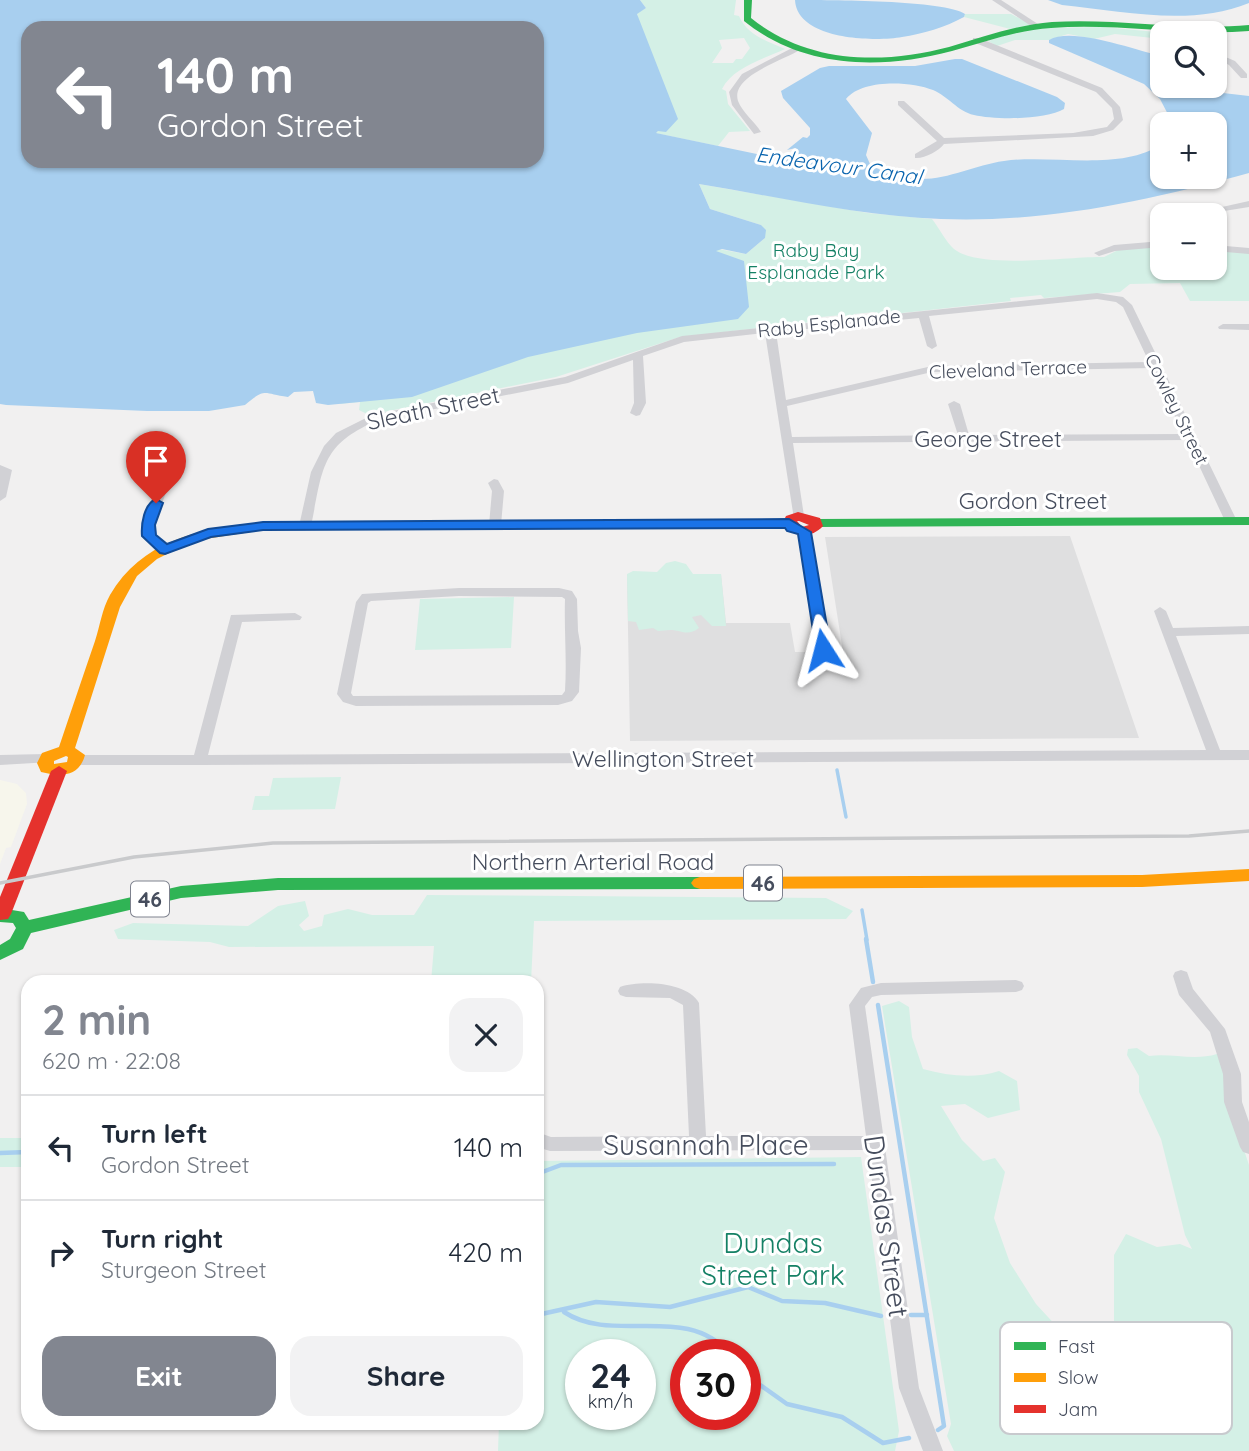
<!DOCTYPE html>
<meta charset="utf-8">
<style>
body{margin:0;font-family:Quicksand,sans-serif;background:#f2f2f3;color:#1f2937;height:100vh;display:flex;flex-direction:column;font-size:26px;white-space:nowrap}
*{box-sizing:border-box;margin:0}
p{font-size:23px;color:#747a83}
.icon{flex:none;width:38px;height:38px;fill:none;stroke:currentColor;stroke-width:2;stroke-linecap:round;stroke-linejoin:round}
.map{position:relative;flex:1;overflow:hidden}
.side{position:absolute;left:21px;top:975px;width:523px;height:455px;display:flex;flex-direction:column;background:#fff;border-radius:21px;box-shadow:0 2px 5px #0004}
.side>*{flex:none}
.hud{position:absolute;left:21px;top:21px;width:523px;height:147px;border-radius:21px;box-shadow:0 2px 5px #0004;background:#828690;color:#fff;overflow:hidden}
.buttons{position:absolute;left:1150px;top:21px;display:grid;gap:14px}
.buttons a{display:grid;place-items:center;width:77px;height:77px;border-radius:14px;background:#fff;box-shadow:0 2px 5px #0004;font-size:35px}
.speed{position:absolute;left:565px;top:1339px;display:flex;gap:14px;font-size:35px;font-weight:700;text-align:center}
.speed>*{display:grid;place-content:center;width:91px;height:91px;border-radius:50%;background:#fff;box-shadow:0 2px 5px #0004;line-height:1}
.speed small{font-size:18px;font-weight:400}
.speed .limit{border:10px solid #d22;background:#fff;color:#111}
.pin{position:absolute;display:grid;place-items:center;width:60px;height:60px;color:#fff;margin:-72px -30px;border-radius:50% 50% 50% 0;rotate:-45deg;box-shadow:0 0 7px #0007}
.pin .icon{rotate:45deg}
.me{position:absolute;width:77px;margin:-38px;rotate:351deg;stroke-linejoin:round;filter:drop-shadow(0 0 5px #0008)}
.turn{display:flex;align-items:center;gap:24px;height:147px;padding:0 21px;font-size:32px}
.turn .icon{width:91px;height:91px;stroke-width:2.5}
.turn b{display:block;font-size:49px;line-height:60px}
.round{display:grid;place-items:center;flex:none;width:74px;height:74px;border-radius:21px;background:#f2f2f3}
.overview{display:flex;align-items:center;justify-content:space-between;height:119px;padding:0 21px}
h1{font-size:42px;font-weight:700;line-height:52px;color:#828690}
.action{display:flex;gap:14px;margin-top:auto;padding:14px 21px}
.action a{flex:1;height:80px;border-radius:21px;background:#828690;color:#fff;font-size:28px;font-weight:700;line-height:80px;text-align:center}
.action a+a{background:#f2f2f3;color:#1f2937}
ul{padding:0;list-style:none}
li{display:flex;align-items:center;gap:21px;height:105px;padding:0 21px;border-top:2px solid #e0e1e3}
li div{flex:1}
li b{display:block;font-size:26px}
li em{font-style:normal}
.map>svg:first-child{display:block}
.commercial{fill:#f7f6ec}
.education{fill:#dfdfe0}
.green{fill:#d4f0e6;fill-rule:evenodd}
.water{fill:#a8cfef;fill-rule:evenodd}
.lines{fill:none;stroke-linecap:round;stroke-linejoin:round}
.stream-far1{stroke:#a8cfef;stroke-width:3.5}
.stream{stroke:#a8cfef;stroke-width:4.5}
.street{fill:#d1d1d5;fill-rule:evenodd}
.fast{fill:#30b455;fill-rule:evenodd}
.slow{fill:#ff9f0a;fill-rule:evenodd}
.jam{fill:#e5322d;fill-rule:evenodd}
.rail{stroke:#c9cacc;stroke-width:3.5}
.route{fill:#1a73e8;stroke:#114b97;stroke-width:2}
.labels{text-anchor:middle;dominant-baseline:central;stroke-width:6;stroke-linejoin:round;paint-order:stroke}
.far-park-label{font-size:19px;fill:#158165;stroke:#fff}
.far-street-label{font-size:19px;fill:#464d5d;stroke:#fff}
.far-water-label{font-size:21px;font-style:italic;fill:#0964ae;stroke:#fff}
.shield{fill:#fff;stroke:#7e828e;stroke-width:2}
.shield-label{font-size:21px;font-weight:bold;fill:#464d5d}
.street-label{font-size:23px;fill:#464d5d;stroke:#fff}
.near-street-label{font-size:28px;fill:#464d5d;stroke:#fff}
.near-park-label{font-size:28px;fill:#158165;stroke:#fff}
.key{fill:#fff;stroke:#c8cace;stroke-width:2}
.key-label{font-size:19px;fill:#464d5d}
</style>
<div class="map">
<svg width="1249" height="1451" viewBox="0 0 1249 1451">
<rect width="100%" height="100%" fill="#f1f0f0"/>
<path class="commercial" d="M0,780L17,784L26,793L27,804L11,847L6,848L0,864Z"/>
<path class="education" d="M1070,536L1139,738L630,741L627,574H721L726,623H790L795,652H843L825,537Z"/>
<g class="green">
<path d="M640,0H736L734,15L739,16C747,35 767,41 785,49C764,59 733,67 722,89L726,91L728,104L750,131L729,132L718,146L655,133L658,131L637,13L646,8ZM744,38L750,48L742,59H736L733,63H712L722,48L719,40Z"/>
<path d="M965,14H1011L1038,28L1103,27L1167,33H1162V39L1115,34L1094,39L1068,34L1049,40H1015L997,46L988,41L1018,31L964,17Z"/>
<path d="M699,184L868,213L932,219C939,228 946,242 954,249C979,270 1071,256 1104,257L1118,250L1162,246V268H1214L1215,250L1249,253V301H1190L1180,283L1130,284L1120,292L1044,298L1041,295L1010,298L1011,301L875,316V312L854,314L853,317L842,319V315L821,317L820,321L680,337L556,377L369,415L359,410L360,402L339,404L718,249L746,254L765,238L761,225L710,209Z"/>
<path d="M675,561L686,564L693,574H721L726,626H712L701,615L692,617L699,628C687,637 682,630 670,630C666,630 662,631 658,631L653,628L639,630L636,622L628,621L627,574L633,571L657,572L666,563Z"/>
<path d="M514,597L511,648L415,650L420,599Z"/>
<path d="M341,777L335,809L252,810L255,796H269L273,778Z"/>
<path d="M427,895L826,898L853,911L846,919L534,921L531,982H431L434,946L229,947L210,942L118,939L114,930L133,923L248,926L278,906L305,901L309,916L299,925L304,931L322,926L324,915L348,909L372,915H414Z"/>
<path d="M899,1001L909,1007L912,1037L923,1069C949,1076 974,1079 999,1071L1017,1081L1020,1110L988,1118L965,1104L941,1106L962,1140L983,1161L995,1158L1005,1172L994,1218L1010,1263L1036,1304L1060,1330L1095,1332L1130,1353H1147L1129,1333L1114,1325V1255L1126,1234L1157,1247L1180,1244L1192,1249L1185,1235L1161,1139L1139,1092V1076L1127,1055L1128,1049L1137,1048L1149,1056C1172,1053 1194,1061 1217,1054L1225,1069L1229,1105L1249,1165V1451H954L947,1436L951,1424L882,1006Z"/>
<rect x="0" y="1138" width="28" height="29"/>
<path d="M861,1157L899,1431L895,1451H498L499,1423H537V1161ZM581,1354H640V1414H581ZM686,1354H746V1414H686Z"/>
</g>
<g class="water">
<path d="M0,0H640L646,8L637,14L678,119L666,132L658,131L656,133L767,156L790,155L796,148L787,150L803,137L807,138L810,135V128L783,98L781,91L820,68L829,66H915L955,59H962L1057,97L1065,103L1064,109C1046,120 995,120 974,115C957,111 948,96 933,90C910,81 862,79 846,99L872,133L866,155L870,164C884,174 903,178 921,179C950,179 975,165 1004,161C1051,154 1121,172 1162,144V177H1214V124H1173L1160,99L1144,84L1049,43V40C1072,26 1134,50 1162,56V86H1206L1223,93L1249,96V173C1147,201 1047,223 941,219C859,216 779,197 699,184L710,209L761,225L766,230L765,238L746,254L722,249L716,251L744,261L749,307L738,319L637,333L528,357L412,397L328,405L316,403L313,391L294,392L288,397C263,394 266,387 245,405L209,411H147L6,405L0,404ZM537,28V161H28V28Z"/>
<path d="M795,0C827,0 946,0 965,14L964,17C946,27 922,34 902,37C874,42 797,40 795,0Z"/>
<path d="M1048,0H1249V3C1191,27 1122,11 1062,5Z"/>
</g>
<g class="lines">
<g class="stream-far1">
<path d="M837,770L846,817"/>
<path d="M862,910L867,940"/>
</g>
<g class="stream">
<path d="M866,939L873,982"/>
<path d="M878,1005L944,1426L938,1430"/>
<path d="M0,1153L28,1152"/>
<path d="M537,1174L561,1165L834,1164"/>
<path d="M564,1312C614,1345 686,1302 730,1354"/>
<path d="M537,1315L596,1302L670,1307L748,1287L782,1301L825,1303L881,1316"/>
<path d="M911,1315H927"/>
<path d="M746,1375L787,1404L842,1417L883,1443L909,1438"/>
</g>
<g class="street">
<path d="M992,0H1001L1041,26L1034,28Z"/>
<path d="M973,38H979L1102,88L1120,107L1123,120L1113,130L1093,136L944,144C939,151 924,159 915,158V154L937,141L898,105V101H904L944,138L1073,133L1107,127L1114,119L1112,108L1096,92L973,42Z"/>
<path d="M794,47L801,49C786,60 730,75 738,101C742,112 755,122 761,132L754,134L732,105L729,92L742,74Z"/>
<path d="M1214,52L1235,61L1247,74V78H1241L1229,65L1214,57Z"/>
<path d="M1249,201V207L1218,212L1213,209Z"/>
<path d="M1162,241V247L1115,251L1099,256L1094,253L1114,245Z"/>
<path d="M1214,245L1249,248V254L1214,251Z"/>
<path d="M1097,293L1123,297L1132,305L1237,521L1235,524L1231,525L1225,521L1187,440L793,443L804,516L802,519H794L765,333L684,342L643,356L646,403L640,415L636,416L630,413L634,403L633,360L568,383L379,420C320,444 323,469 311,526L305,530L299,526L311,472L324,446L336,433L372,415L565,377L682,336ZM1097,299L1116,302L1123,307L1149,362L932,366L786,400L776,332L919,318L927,346L932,349L937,346L929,316ZM1152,368L1183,434L969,435L960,404L954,401L948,404L958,435L792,437L787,406L932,372Z"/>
<path d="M1223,324H1249V330L1219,329L1218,327Z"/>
<path d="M172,457L178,460L154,525L155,535L171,550L165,554L145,539L142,525L166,460Z"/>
<path d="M0,465L12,470L6,497L0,501Z"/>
<path d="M494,479L498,480L504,491L501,525L495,529L489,525L492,491L488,483Z"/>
<path d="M804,528L810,532L830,650L823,654L816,650L798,532Z"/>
<path d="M459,588H559L572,591L577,599L578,631L581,648L579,692L572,701L558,705L356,706L343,702L337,694L356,602L362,594ZM459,596L562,597L565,599C564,630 567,660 565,691L562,695L353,696L351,693L368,603L371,601Z"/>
<path d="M1160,607L1166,611L1173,628L1249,626V634L1176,636L1220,750H1249V760L200,765H77L70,760L77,755H194L231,615L295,613L302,617L300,620L242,622L208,755L1206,750L1154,611Z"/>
<path d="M46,754L51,756L53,759L51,762L0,765V755Z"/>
<path d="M1181,970L1187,972L1193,989L1225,1029L1241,1074L1242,1102L1249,1122V1154L1243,1152L1240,1147L1224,1102L1223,1074L1210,1032L1179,995L1173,976L1175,972Z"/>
<path d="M1016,980L1022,982L1024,986L1022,990L1016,992L881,995L872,997L865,1006L919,1388L943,1451H923L899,1388L868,1150L550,1151L537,1147V1132L551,1137L689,1136L683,1005L670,998L626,997L620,995L618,991L620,987C642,980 687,982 699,1003L706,1136H866L849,1005L861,988L881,983Z"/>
</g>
<g class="fast">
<path d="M744,0H752L751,18C807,63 881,65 949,47C983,37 1016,25 1052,22C1118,18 1183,31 1249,25V31C1183,36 1117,23 1051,28C1017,30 985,42 952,51C881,70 803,69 744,21Z"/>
<path d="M1249,517V525L817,527L810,523L817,519Z"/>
<path d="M789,520L796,524L794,527L310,530L303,526L310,522Z"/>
<path d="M700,877L706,879L709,883L706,887L700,889L278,890L181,898L31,933L23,949L0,960V945L10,939L16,928L13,923L0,922V908L24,912L29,920L181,886L278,878Z"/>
</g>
<g class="slow">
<path d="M310,522L317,526L315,529L257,531L205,539L181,547L157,559L137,576L120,607L75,748L85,755C79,777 61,777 41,772L37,763L42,753L59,747C71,711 83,676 95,641C100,626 102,609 110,595C151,525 237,523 310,522ZM66,756L68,757L67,762L54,764V761Z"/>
<path d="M1249,869V881L1142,887L700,889L694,887L691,883L694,879L700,877L1142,875Z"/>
</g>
<g class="jam">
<path d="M798,512L820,518L823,526C811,539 793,538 782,524L786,516ZM797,521H799L809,525L802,527Z"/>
<path d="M59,766L67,771L11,914L8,919L0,920V897L51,771Z"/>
</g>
<path class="rail" d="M0,883L134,857L273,843L1189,836L1249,831"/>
</g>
<path class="route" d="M156,499L163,503L155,525L156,535L167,544L208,529L263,522L789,519L811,532L831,650L823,655L816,650L798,534L787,531L785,528L263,530L211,537L165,554L160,553L142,536C141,524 144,504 156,499Z"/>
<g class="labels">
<g class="far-park-label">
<text x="816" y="250">Raby Bay<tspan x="816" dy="22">Esplanade Park</tspan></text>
</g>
<g class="far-street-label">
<text transform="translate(829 323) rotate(-6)">Raby Esplanade</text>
<text transform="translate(1008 369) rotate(-2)">Cleveland Terrace</text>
<text transform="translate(1177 409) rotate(64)">Cowley Street</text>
</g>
<g class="far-water-label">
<text transform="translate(839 165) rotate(8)">Endeavour Canal</text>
</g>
<g class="shield">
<rect x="744" y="865.5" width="38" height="35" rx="5"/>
<rect x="131" y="881.5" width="38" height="35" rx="5"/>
</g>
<g class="shield-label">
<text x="763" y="883">46</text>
<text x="150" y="899">46</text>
</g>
<g class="street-label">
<text transform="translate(433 408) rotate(-12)">Sleath Street</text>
<text x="988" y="438">George Street</text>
<text x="1033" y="500">Gordon Street</text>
<text x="663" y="758">Wellington Street</text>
<text x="593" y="861">Northern Arterial Road</text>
</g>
<g class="near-street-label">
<text x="706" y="1144">Susannah Place</text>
<text transform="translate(887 1226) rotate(82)">Dundas Street</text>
</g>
<g class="near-park-label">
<text x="773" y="1242">Dundas<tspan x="773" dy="32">Street Park</tspan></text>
</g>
</g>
<rect x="1000" y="1322" width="232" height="112" rx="10" class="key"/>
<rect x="1014" y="1342" width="32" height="8" fill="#30b455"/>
<rect x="1014" y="1373" width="32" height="9" fill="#ff9f0a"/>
<rect x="1014" y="1405" width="32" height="8" fill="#e5322d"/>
<g class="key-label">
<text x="1058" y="1353">Fast</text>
<text x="1058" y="1384">Slow</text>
<text x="1058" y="1416">Jam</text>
</g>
</svg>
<div class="buttons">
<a><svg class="icon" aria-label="search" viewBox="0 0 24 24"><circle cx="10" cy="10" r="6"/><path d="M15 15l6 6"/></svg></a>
<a>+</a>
<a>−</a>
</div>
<div class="speed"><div>24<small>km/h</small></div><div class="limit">30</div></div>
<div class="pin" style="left:156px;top:503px;background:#d93025"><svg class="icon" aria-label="arrive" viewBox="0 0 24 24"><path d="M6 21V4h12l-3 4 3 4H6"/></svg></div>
<svg class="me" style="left:823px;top:650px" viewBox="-20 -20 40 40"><path d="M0-17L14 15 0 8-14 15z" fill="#1a73e8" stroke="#fff" stroke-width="4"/></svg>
<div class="hud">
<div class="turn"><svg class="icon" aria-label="left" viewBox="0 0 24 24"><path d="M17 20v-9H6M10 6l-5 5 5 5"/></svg><div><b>140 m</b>Gordon Street</div></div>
</div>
<section class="side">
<div class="overview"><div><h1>2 min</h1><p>620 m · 22:08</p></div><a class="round"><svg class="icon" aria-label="close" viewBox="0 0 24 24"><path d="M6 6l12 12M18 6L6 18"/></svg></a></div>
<ul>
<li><svg class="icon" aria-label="left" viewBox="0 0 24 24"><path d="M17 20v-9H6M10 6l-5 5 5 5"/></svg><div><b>Turn left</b><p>Gordon Street</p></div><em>140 m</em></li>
<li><svg class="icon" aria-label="right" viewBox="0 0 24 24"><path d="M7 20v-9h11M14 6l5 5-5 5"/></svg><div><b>Turn right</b><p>Sturgeon Street</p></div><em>420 m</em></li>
</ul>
<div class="action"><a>Exit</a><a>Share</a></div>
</section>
</div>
